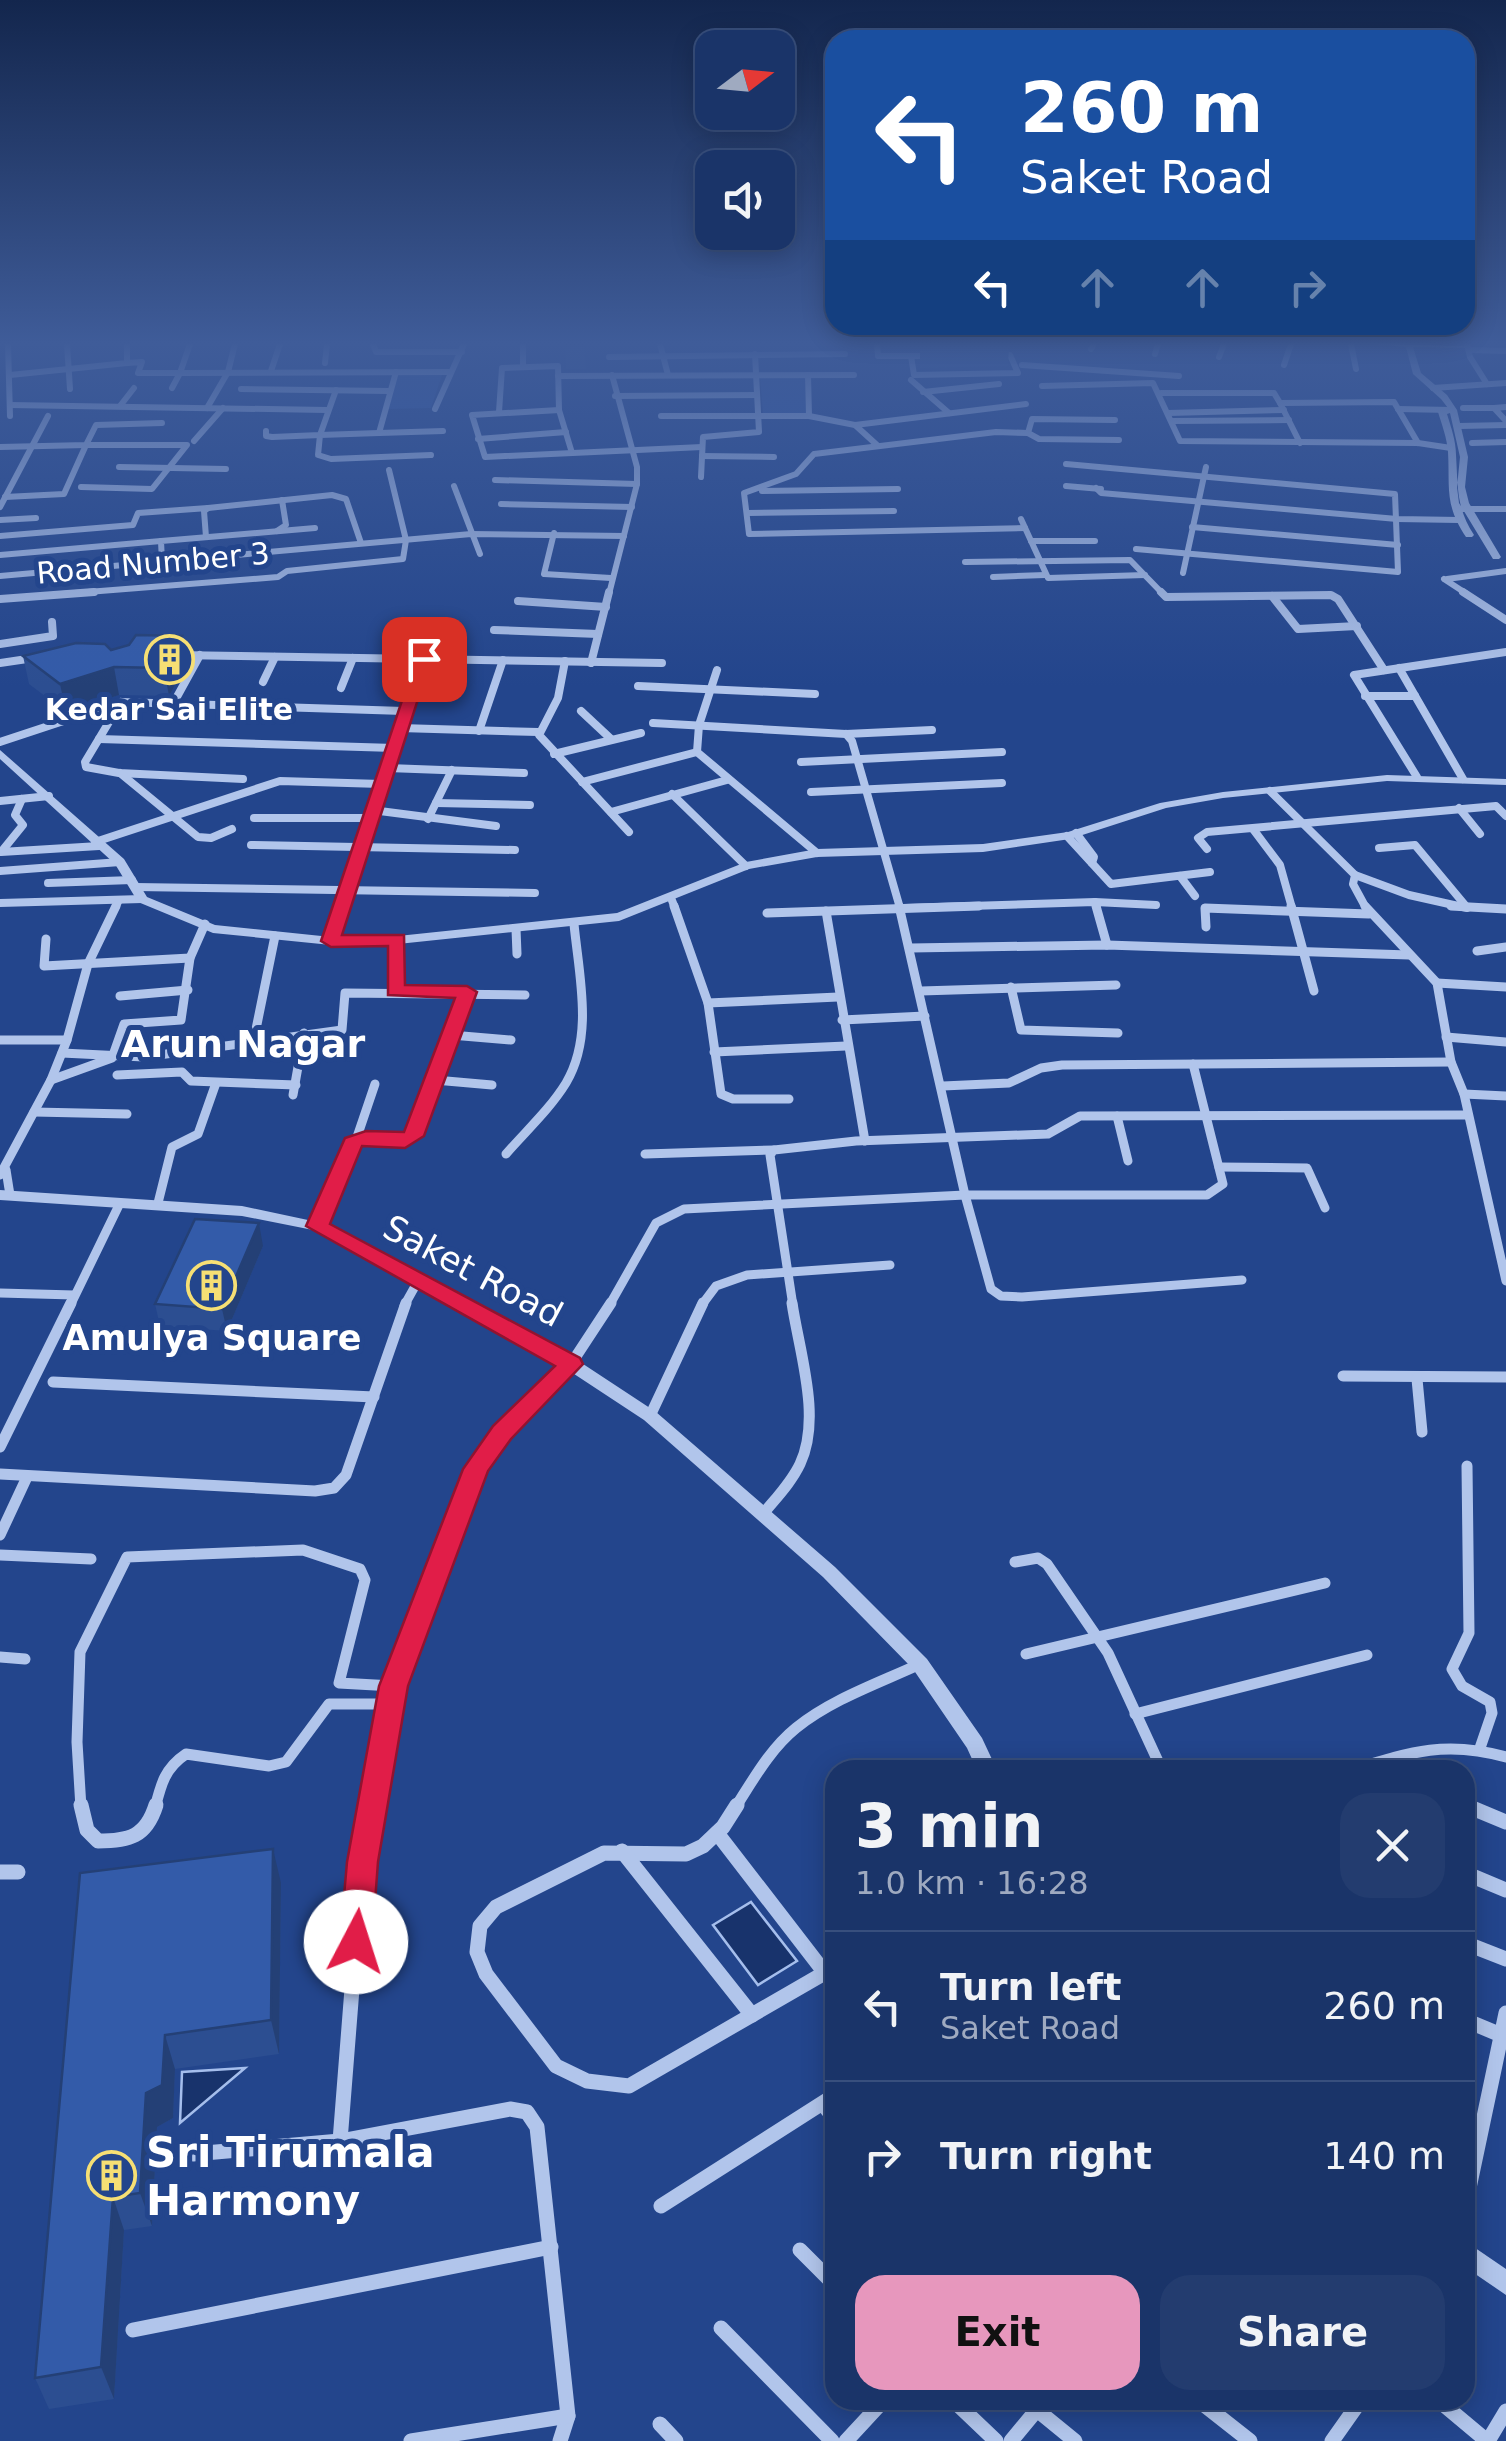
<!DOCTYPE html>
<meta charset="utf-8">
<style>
body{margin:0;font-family:"DejaVu Sans",sans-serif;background:#233c6f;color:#f1f3f6;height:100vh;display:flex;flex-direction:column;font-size:38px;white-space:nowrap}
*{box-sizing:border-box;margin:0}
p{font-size:32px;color:#9faac0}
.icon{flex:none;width:55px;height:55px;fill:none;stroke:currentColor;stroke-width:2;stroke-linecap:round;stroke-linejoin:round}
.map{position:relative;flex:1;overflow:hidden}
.drawer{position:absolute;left:825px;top:1760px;width:650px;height:650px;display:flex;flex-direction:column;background:#1a3469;border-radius:30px;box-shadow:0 5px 25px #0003,0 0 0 2px #384f7d}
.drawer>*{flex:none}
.guide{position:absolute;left:825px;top:30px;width:650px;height:305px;border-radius:30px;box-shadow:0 5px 25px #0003,0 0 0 2px #384f7d;background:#1a4fa0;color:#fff;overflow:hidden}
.needle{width:65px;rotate:74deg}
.buttons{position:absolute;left:695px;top:30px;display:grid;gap:20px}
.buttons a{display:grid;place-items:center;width:100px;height:100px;border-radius:20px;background:#1a3469;box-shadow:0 5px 25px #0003,0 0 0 2px #384f7d;font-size:50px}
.pin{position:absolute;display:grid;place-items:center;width:85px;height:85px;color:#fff;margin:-42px;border-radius:20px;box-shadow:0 5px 15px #0006}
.me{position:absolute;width:110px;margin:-55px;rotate:5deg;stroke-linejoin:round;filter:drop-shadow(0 0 8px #0008)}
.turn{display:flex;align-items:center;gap:35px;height:210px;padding:0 30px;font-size:45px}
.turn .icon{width:130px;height:130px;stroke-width:2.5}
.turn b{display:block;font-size:70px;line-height:85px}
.lanes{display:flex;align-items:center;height:95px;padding:0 30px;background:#0003;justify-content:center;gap:50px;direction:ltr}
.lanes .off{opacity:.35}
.round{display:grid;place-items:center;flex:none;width:105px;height:105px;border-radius:30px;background:#233c6f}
.overview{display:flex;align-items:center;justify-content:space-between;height:170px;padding:0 30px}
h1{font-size:60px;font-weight:800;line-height:75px}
.button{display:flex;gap:20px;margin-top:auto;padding:20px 30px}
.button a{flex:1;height:115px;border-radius:30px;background:#e797bd;color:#111;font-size:40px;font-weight:800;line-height:115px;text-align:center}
.button a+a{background:#233c6f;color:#f1f3f6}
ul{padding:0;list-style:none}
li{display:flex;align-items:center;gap:30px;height:150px;padding:0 30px;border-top:2px solid #384f7d}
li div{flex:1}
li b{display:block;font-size:38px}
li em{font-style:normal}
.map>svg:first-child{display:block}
.green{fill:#2d55a4}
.water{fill:#18336c;stroke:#a5beec;stroke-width:2.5}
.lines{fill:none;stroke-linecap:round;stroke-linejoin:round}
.minor-far4{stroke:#b1c5eb;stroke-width:6}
.minor-far3{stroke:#b1c5eb;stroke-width:8}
.minor-far2{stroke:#b1c5eb;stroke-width:9}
.minor-far1{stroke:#b1c5eb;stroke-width:11}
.minor{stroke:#b1c5eb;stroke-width:15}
.tertiary{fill:#b1c5eb;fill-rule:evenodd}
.wall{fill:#2c4e91}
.shaded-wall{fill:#244076}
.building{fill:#335ba9;stroke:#244076;stroke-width:2.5}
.route{fill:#e11d48;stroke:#92132f;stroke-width:2.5}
.labels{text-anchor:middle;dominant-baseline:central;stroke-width:10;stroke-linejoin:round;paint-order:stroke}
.far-street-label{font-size:30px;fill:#fff;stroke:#23458c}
.far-poi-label{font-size:30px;font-weight:bold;fill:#fff;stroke:#23458c}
.street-label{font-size:35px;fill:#fff;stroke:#23458c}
.poi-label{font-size:35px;font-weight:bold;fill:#fff;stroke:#23458c}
.neighbourhood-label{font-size:38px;font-weight:bold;fill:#fff;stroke:#23458c}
.near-poi-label{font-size:42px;font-weight:bold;fill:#fff;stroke:#23458c;text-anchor:start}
</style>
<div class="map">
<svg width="1506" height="2441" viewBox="0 0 1506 2441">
<rect width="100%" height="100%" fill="#23458c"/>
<g class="green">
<path d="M399,374L442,375L431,408L386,409Z"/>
<path d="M760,376H805L806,413L763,414Z"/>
</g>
<g class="water">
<path d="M751,1902L797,1961L758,1985L713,1925Z"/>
<path d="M245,2068L180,2123L182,2072Z"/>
</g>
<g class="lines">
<g class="minor-far4">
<path d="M8,344L10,416"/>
<path d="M67,344L70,389"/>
<path d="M190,344L180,373L449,372"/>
<path d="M373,344L376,352H462"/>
<path d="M523,344V367"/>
<path d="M660,344L668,375"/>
<path d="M877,344L878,356H930"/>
<path d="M1351,344L1356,369"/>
<path d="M1467,344L1470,357L1487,384"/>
<path d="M1091,349L1094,344"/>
<path d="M1470,350L1506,351"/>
<path d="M1155,354L1158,344"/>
<path d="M911,356L914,375L1018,373L1010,355"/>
<path d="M609,357L845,354"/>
<path d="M1219,357L1224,344"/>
<path d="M127,363L142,362L138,373H180L172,388"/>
<path d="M325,363L327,344"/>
<path d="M1022,365L1179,376"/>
<path d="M1284,365L1291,344"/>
<path d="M271,371L280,344"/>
<path d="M396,372L379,433L443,431"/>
<path d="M10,375L127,363V344"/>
<path d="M808,375L809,416"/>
<path d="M558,376L854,375"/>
<path d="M911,380L949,413"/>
<path d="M1042,386L1153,383L1180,441L1418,443L1451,448"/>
<path d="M1433,388L1506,383"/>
<path d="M241,389L389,391"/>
<path d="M923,392L999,384"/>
<path d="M1161,393H1274L1280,403"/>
<path d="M615,396L757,395"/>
<path d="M10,405L327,410"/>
<path d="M120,406L134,388"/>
<path d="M1506,407L1494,408L1506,421"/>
<path d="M207,408L228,372L235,344"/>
<path d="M1463,408H1494"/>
<path d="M435,409L464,344"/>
<path d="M1398,409L1452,410"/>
<path d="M559,410L472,415L485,457L702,447"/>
<path d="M499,412L502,368L558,366L559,410L572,453"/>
<path d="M1168,413L1284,410"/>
<path d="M661,416H809L855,425L877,445"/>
<path d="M1115,420L1032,419L1028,433L1039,439L1119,440"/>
<path d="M1172,421L1289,420"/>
<path d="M855,425L1026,404"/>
<path d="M1459,426L1506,425"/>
<path d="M266,431V436L272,437L320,435L336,390"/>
<path d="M379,433L320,435L318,455L331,459L431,455"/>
<path d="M478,439L566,432"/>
<path d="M194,441L223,408"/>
<path d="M1300,443L1280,403L1394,402L1418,443"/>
<path d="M1472,443L1506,442"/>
<path d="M0,447L86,445L96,425L162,423"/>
<path d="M702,456L774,457"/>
<path d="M1066,464L1395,494L1398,572L1136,549"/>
<path d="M119,467L226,469"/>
<path d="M701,477L703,437L759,432L755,354"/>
<path d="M495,480L637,484"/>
<path d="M454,486L480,554"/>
<path d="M1066,486L1101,489"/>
<path d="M1096,488L1101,493L1397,519L1459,520"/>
<path d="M762,491L898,489"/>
<path d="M5,497L64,494L86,445H187L152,489L81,487"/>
<path d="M501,504L632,507"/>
<path d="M0,507L48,416"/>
<path d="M1462,509H1506"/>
<path d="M747,513L894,511"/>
<path d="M1021,519L1048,578L1145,575"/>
<path d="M0,520L36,518"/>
<path d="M1192,527L1398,545"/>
<path d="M1025,528L749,534L744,493L796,474L814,454L996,432L1028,433"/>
<path d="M277,531L286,525L282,500"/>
<path d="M554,533L544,574L611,578"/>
<path d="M0,536L133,525L138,513L208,508"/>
<path d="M206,537L204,511L208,508L332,495L346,499L361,543"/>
<path d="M1031,541H1095"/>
<path d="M0,555L161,541"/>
<path d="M162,562L161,541L315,528"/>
<path d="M965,562L1130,560L1163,594"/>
<path d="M1183,573L1206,467"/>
<path d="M0,576L471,534L624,536"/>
<path d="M993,577L1045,575"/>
<path d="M1444,579L1467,594"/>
<path d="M1447,579L1506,571"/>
<path d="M62,594L278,577L287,571L403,559L406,540L389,470"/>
<path d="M609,594L637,484V467L612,375"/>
</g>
<g class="minor-far3">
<path d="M1161,592L1166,597L1331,595L1338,599L1384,670"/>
<path d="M1463,592L1506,620"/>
<path d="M1272,596L1298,629L1357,626"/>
<path d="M0,599L94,592"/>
<path d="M518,601L606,607"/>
<path d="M494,630L598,634"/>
<path d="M0,644L53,636L52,622"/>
<path d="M175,655L662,663"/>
<path d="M565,661L558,698L539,735L629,832"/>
<path d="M0,663L34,658"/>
<path d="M591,663L609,592"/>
<path d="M1399,668L1463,779"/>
<path d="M717,670L699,725L697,752L817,853"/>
<path d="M263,682L275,657"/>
<path d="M638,686L815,694"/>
<path d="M341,688L353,658"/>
<path d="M1365,696H1415"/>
<path d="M121,702L85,762L86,767L119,773L243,779"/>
<path d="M173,704L200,655"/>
<path d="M581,711L611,739"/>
<path d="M653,723L846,734L932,730"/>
<path d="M400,728L538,732"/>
<path d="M479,731L503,660"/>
<path d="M846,734L852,741L900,908"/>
<path d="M99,739L394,748"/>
<path d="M0,742L121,702L404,711"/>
<path d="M554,754L641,733"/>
<path d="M801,762L1002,752"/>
<path d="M388,768L524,773"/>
<path d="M120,773L198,837L211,838L232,829"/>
<path d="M1417,777L1354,675L1506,652"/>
<path d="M582,782L697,752"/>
<path d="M1270,791L1355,875L1353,884L1366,908"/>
<path d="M811,792L1002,783"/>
<path d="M672,794L746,866"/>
<path d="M0,801L49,796"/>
<path d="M436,803L530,805"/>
<path d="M1459,808L1480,834"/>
<path d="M372,810L496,826"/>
<path d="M611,812L727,780"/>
<path d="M254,818H371"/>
<path d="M428,819L452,770"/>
<path d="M1253,829L1280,865L1292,908"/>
<path d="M1076,833L1094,857L1092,863"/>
<path d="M1067,836L1111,884L1210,872"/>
<path d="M95,842L280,781L381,784"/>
<path d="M251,845L515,850"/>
<path d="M1379,848L1415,845L1465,905"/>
<path d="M1207,849L1198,838L1207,832L1496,806L1506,816"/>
<path d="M2,851L23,825L15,815L22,799"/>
<path d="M1,852L99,846"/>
<path d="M0,871L120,862"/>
<path d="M1355,875L1409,895L1467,908"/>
<path d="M1180,876L1195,896"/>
<path d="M48,883L132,880"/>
<path d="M135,887L535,893"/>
<path d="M671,898L675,908"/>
<path d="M1095,902L1097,908"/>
<path d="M0,903L142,899"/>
<path d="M115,908L118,902"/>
<path d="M341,908L404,711L435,631"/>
<path d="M905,908L1095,902L1156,905"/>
<path d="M1205,908H1215"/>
</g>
<g class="minor-far2">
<path d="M674,906L708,1003L721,1094L733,1099H789"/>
<path d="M899,906L965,1195L991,1289L1001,1296L1022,1297L1242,1280"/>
<path d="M1096,906L1107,945"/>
<path d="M1291,906L1314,991"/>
<path d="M1365,906L1437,983L1451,1062L1464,1094L1506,1281"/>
<path d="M1451,906L1506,909"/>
<path d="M826,911L865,1141"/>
<path d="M767,913L979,906"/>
<path d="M1206,927L1205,908L1369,914"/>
<path d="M516,929L517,954"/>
<path d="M46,939L44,966L190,958"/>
<path d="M331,941L342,906"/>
<path d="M911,948L1107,945L1409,955"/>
<path d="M1477,951L1506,947"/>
<path d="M1437,983L1506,987"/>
<path d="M1011,987L1021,1030L1118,1033"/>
<path d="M395,991L398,940"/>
<path d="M921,991L1116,985"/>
<path d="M120,996L188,990"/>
<path d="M708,1003L838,997"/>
<path d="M842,1020L925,1016"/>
<path d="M451,1035L511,1040"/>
<path d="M1446,1037L1506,1042"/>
<path d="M254,1039L275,936"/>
<path d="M0,1040H67"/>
<path d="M714,1052L846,1046"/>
<path d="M62,1053L144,1057L342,1030L345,993L525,995"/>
<path d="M117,1075L182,1072L191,1081L296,1085"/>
<path d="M51,1080L112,1058L124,1024L181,1020L190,958L205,924"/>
<path d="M435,1080L492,1085"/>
<path d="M943,1086L1009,1083L1041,1068L1062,1065L1451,1062"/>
<path d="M1464,1094L1506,1096"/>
<path d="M293,1095L304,1033"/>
<path d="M34,1112L127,1114"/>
<path d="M1117,1116L1128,1161"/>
<path d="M356,1140L375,1084"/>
<path d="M506,1154C526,1131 550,1109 566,1083C594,1036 579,976 574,924"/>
<path d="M645,1154L774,1150"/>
<path d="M1219,1167L1307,1168L1325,1208"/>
<path d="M6,1170L10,1195"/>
<path d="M0,1175L51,1080L67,1040L88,964L116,906"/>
<path d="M158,1203L172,1147L198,1134L216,1083"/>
<path d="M317,1226L352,1142L400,1141L414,1136L467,992"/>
<path d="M0,1293L74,1295"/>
<path d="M70,1306L120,1203"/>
<path d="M404,1306L418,1281"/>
<path d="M609,1306L656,1223L684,1209L965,1195H1207L1223,1184L1193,1064"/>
<path d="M701,1306L716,1286L747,1275L890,1265"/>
<path d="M793,1306L770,1155L774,1150L856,1141L1048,1134L1080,1116L1467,1115"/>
</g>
<g class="minor-far1">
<path d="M1343,1376L1506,1377"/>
<path d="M1417,1379L1422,1432"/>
<path d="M53,1382L374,1397"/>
<path d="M650,1416L703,1303"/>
<path d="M0,1447L71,1303"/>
<path d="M1467,1466L1469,1633L1452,1669L1462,1686L1490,1702L1492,1713L1480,1748"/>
<path d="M0,1474L315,1491L334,1488L346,1475L406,1303"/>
<path d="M763,1514C776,1498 791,1483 800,1464C822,1418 799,1351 792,1303"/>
<path d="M0,1535L27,1477"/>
<path d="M0,1555L91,1559"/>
<path d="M1015,1562L1038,1558L1047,1564L1108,1653L1162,1770"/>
<path d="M1026,1654L1325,1583"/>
<path d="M0,1657L25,1659"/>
<path d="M1135,1714L1367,1655"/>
<path d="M1352,1770C1410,1752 1446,1740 1506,1757"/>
<path d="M1465,1805L1471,1808"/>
<path d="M81,1808L77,1742L80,1652L127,1557L303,1550L360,1569L365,1580L339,1683L393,1686"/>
<path d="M155,1808C161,1784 165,1768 186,1754L269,1766L286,1762L329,1704H390"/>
<path d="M372,1808L393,1686L476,1469L502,1433L571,1364L611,1303"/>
<path d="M735,1808C753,1780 770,1749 796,1728C832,1699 879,1683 920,1664"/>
</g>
<g class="minor">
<path d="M81,1805L87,1830L98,1841C129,1841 146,1837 156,1805"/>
<path d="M737,1805L723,1827L703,1846L686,1854L604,1853L496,1907L480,1926L477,1952L486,1974L556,2066L587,2081L629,2086L835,1967"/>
<path d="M1465,1805L1506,1822"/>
<path d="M717,1833L825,1973"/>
<path d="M622,1851L752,2015"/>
<path d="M0,1872H18"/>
<path d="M1465,1873L1506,1890"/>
<path d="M1465,1943L1506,1959"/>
<path d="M1465,2020L1501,2035"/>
<path d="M823,2104L835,2119"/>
<path d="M340,2141L362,1862L372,1805"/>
<path d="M193,2154L340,2141L510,2109L527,2112L537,2127L568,2416L560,2441"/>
<path d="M661,2206L835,2095"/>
<path d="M1465,2207L1506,2013"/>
<path d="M800,2250L835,2285"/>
<path d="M721,2328L832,2441"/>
<path d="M133,2330L551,2247"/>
<path d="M953,2400L996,2441"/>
<path d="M1198,2400L1250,2441"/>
<path d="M1438,2400L1487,2441"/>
<path d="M1037,2410L1075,2441"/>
<path d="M660,2424L676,2441"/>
<path d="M411,2441L568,2416"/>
<path d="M846,2441L884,2400"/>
<path d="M1011,2441L1045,2400"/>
<path d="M1332,2441L1361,2400"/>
<path d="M1488,2441L1506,2411"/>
</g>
<g class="tertiary">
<path d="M1375,344L1472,346L1468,348L1413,347L1421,373L1447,395L1457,410L1468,457L1465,487L1469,503L1501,557L1499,559H1493L1459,503L1457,487L1460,457L1450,413L1447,414C1451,427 1456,441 1456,455C1458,486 1456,508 1474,535L1472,537H1466C1444,504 1450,488 1448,452C1447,438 1442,425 1438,412L1448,408L1441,399L1413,374L1406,347Z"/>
<path d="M0,750L124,859L147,897L215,925L331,937L398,936L617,913L746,862L817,849L983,844L1068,832L1160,803L1223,792L1387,775L1506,779V785L1387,781L1223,798L1166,808L1070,839L983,852L817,857L749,869L619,921L398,944L331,945L213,933L138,902L115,864L0,759Z"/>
<path d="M0,1190L242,1206L322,1223L577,1360L656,1412L835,1567L927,1659L982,1738L997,1770H977L967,1748L913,1669L823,1577L644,1420L565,1368L313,1230L242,1216L0,1200Z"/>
<path d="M1465,2241L1506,2269V2295L1465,2267Z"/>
</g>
</g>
<g class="wall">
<path d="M565,344H584L586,369H566Z"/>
<path d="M884,344H1009L1008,366L920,368V349H884Z"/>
<path d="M182,636L187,663L169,696L119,695L66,712L29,684L23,656L111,650Z"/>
<path d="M263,1246L227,1331L160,1326L155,1304Z"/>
<path d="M80,1873L281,1883L279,2054L175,2069L173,2118L157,2127L152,2226L124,2230L114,2399L49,2409L35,2378Z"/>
</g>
<g class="shaded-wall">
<path d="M182,636L187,663L169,696L164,668Z"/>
<path d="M114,667L119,695L66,712L60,684Z"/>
<path d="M259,1223L263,1246L227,1331L222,1309Z"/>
<path d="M273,1849L281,1883L279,2054L271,2020Z"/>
<path d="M165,2035L175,2069L173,2118L157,2127L152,2226L140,2193L146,2093Z"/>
<path d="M113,2197L124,2230L114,2399L101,2367Z"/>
</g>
<g class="building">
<rect x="565" y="344" width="19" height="2"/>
<path d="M136,635L182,636L164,668L114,667L60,684L23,656L76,643L105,644L111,650L129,645Z"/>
<path d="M195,1219L259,1223L222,1309L155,1304Z"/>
<path d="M273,1849L271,2020L165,2035L162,2085L146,2093L140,2193L113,2197L101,2367L35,2378L80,1873Z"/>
</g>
<linearGradient id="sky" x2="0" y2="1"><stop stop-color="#13264d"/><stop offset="0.5" stop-color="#3f5c99"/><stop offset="1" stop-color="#3f5c99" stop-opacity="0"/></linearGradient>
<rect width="1506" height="686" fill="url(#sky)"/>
<path class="route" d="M424,654L431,659L342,935H404L405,985L467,986L477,992L424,1136L405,1148L362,1146L330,1224L580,1358L583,1364L511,1439L488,1471L408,1686L378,1862L372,1942L367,1952L356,1956L345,1952L340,1942L347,1862L379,1686L463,1469L493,1426L555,1366L306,1226L345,1138L366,1131L404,1132L455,998L388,995V946L331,947L321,941L416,659Z"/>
<defs>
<symbol id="building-ring" viewBox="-11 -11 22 22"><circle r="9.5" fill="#23458c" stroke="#f6df74" stroke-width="1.5"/><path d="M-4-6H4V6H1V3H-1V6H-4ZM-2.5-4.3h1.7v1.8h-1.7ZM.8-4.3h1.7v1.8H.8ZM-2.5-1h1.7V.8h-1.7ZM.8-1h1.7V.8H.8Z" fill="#f6df74"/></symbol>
</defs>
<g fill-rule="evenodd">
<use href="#building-ring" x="142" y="632" width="55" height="55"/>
<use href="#building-ring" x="184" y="1258" width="55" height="55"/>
<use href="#building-ring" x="84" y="2148" width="55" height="55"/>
</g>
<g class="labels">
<g class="far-street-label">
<text transform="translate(153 563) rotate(-5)">Road Number 3</text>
</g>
<g class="far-poi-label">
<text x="169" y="709">Kedar Sai Elite</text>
</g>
<g class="street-label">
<text transform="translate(473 1271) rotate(28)">Saket Road</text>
</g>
<g class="poi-label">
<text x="212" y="1338">Amulya Square</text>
</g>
<g class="neighbourhood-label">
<text x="243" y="1044">Arun Nagar</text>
</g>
<g class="near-poi-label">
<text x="146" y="2152">Sri Tirumala<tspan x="146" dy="48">Harmony</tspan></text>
</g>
</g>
</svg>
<div class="buttons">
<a><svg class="needle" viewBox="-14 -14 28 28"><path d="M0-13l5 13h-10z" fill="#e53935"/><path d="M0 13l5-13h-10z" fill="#9faac0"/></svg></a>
<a><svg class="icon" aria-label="sound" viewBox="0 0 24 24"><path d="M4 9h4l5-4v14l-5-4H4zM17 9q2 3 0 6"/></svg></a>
</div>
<div class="pin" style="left:424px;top:659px;background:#d93025"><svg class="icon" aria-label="arrive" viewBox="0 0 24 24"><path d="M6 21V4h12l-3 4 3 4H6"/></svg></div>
<svg class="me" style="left:356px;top:1942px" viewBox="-20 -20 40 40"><circle r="19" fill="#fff"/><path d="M0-13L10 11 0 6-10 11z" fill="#e11d48"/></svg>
<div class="guide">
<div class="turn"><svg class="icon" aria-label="left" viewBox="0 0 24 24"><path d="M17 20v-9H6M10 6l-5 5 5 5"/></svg><div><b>260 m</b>Saket Road</div></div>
<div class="lanes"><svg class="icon" aria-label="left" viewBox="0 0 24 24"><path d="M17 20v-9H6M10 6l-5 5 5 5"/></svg><svg class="icon off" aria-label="ahead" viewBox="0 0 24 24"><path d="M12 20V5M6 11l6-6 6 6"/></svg><svg class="icon off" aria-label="ahead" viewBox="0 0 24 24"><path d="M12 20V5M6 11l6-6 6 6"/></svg><svg class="icon off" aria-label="right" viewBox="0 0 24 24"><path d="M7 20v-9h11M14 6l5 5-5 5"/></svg></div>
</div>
<section class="drawer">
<div class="overview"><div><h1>3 min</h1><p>1.0 km · 16:28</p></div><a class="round"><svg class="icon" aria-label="close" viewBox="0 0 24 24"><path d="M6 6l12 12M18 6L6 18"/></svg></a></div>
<ul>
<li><svg class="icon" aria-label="left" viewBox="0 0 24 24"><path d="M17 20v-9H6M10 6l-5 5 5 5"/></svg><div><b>Turn left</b><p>Saket Road</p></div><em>260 m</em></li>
<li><svg class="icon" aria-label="right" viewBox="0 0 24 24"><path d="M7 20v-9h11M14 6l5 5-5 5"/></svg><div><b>Turn right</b></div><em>140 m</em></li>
</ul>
<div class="button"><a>Exit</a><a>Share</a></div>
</section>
</div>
